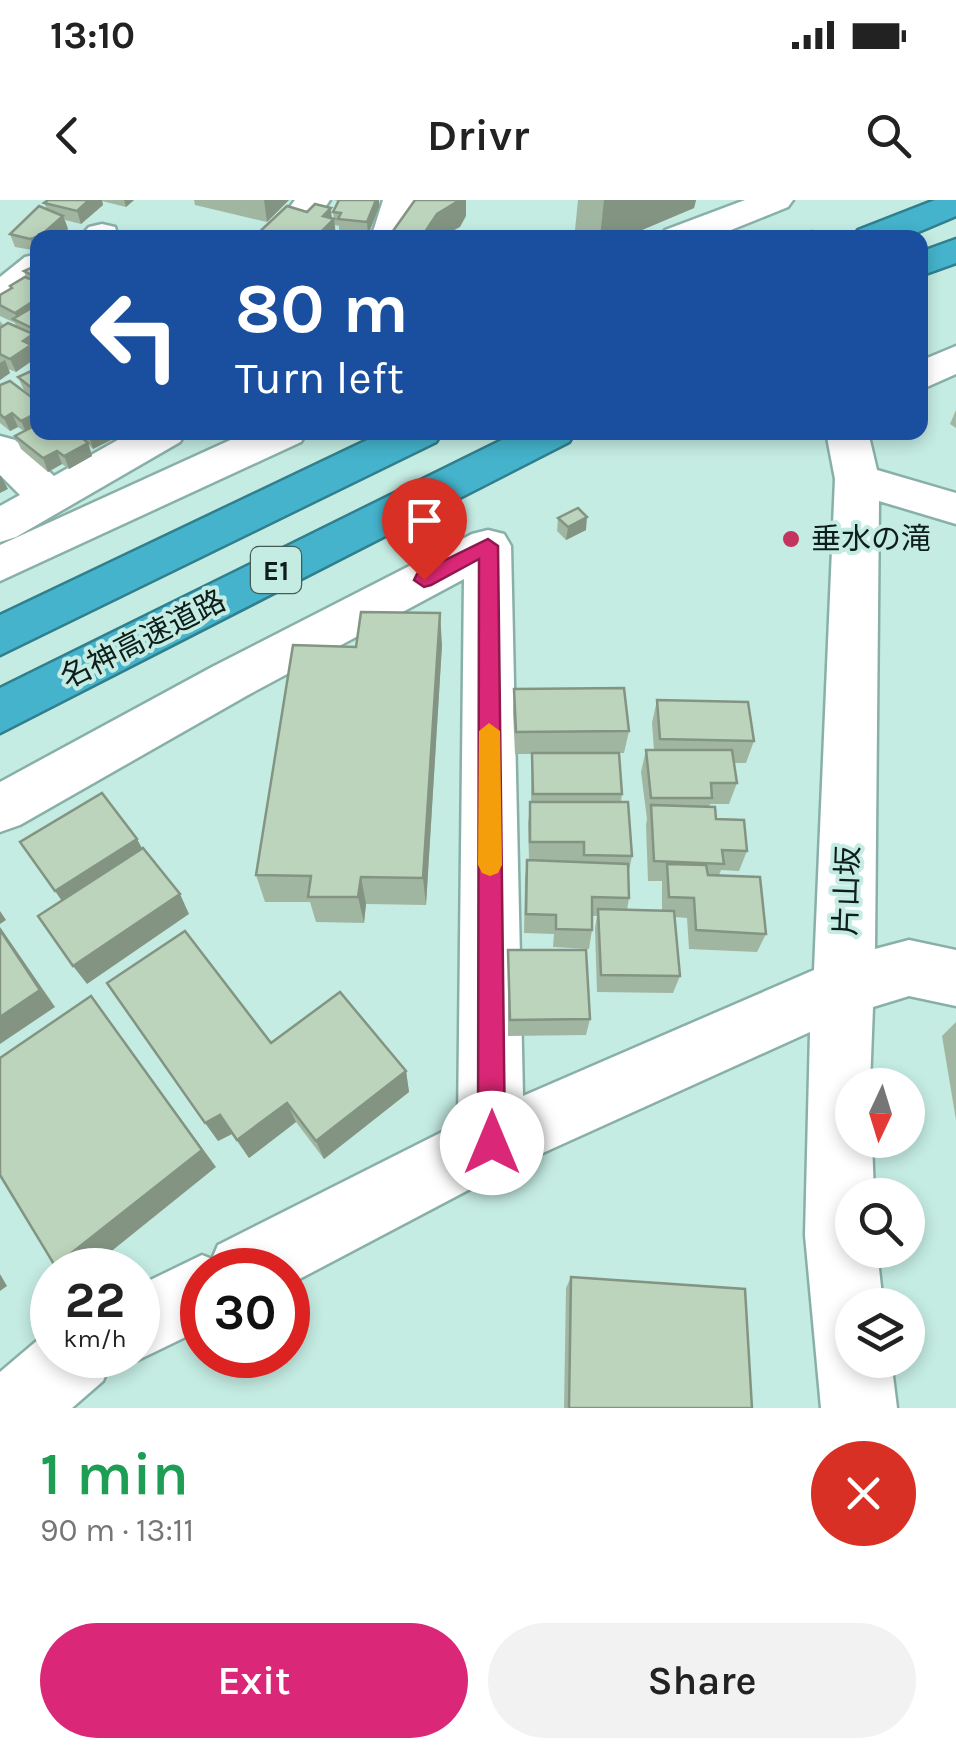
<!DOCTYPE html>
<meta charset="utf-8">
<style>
body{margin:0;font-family:Karla,"Noto Sans JP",sans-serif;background:#f2f2f2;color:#222;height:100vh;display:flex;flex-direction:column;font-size:38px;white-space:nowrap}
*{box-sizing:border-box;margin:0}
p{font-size:32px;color:#767676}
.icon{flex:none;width:55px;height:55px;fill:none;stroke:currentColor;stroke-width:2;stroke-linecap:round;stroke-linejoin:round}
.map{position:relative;height:1208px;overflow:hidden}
.drawer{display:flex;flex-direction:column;background:#fff;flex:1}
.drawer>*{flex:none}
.banner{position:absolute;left:30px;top:30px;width:898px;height:210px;border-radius:20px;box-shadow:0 5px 15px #0003;background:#1a4fa0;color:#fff;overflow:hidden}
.needle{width:65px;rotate:184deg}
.buttons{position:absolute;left:835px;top:868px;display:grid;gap:20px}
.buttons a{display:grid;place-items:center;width:90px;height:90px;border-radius:50%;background:#fff;box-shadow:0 5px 15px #0003;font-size:50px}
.speed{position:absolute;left:30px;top:1048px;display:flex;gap:20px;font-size:50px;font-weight:700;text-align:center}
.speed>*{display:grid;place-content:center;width:130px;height:130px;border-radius:50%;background:#fff;box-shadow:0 5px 15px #0003;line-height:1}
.speed small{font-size:25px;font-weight:400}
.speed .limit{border:15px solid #d22;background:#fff;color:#111}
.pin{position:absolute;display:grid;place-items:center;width:85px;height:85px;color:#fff;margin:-102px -42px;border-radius:50% 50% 50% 0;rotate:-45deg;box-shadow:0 0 10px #0007}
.pin .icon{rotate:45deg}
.me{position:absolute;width:110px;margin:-55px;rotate:0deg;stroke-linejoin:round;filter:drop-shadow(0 0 8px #0008)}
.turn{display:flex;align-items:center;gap:35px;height:210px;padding:0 40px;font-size:45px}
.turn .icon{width:130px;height:130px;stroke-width:2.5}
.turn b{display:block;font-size:70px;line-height:85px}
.round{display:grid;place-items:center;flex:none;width:105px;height:105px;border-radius:52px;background:#f2f2f2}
.headline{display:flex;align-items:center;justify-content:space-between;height:170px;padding:0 40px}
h1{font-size:60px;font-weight:600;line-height:75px;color:#1e9e55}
.action{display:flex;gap:20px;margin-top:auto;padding:20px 40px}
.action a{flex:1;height:115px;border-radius:60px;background:#db2777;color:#fff;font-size:40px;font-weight:600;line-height:115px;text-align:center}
.action a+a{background:#f2f2f2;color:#222}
.status{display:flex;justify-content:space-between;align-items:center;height:70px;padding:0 50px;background:#fff;direction:ltr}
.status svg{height:28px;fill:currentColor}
header{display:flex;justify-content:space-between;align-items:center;height:130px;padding:0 40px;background:#fff;font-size:45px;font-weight:600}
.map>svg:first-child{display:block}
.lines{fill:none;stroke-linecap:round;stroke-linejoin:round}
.minor-tunnel{stroke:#a0c3bb;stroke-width:40;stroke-dasharray:40 20;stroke-linecap:butt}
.minor-casing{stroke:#89b0a8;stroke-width:5}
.highway-casing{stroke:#317f8d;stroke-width:5}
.minor{fill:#fff;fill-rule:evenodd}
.highway{fill:#44b3cb;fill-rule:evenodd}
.wall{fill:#a1b6a1}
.shaded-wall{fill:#839483}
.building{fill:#bbd4bb;stroke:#839483;stroke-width:2.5}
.route{fill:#db2777;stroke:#8e194d;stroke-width:2.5}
.slow{fill:#f59e0b}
.poi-dot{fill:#c3345e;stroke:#c4ece3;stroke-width:4}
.labels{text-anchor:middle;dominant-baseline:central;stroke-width:8;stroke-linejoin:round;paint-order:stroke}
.shield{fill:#c4ece3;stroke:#455c57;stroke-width:2.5}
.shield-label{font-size:28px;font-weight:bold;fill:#0e1e1b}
.poi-label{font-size:30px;fill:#0e1e1b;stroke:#c4ece3;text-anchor:start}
.street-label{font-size:30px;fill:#0e1e1b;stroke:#c4ece3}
</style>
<div class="status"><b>13:10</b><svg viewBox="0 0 49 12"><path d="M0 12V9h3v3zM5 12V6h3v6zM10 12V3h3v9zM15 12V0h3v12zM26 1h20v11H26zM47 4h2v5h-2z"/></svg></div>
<header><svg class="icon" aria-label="back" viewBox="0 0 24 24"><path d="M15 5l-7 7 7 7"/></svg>Drivr<svg class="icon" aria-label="search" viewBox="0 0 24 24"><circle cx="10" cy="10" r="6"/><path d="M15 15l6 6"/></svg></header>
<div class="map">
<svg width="956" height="1208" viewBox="0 0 956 1208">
<rect width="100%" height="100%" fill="#c4ece3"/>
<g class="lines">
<path class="minor-tunnel" d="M793,34L794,38"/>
<defs>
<g id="minor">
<path d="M295,0H330L309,31L296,34L283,31L278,23Z"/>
<path d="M383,0H417L407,38H371Z"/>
<path d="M745,0H793L788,7L711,38H660L665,30Z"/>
<path d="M102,24L115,27L118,38H79L89,27Z"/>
<path d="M38,54V84L13,103L0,106V77L25,57Z"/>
<path d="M956,146V174L920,190V161Z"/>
<path d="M132,232H186L180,242L16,337L0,342V306L20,295L0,275V236L15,240L54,276Z"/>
<path d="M248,232H307L301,242L0,381V345Z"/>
<path d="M826,232H868L877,270L956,293V324L879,301L875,749L909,740L956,750V806L909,796L873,807L870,885H852V940H872L874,995H852V1050H877L883,1105H852V1160H891L897,1208H821L805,1035L810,832L514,966L288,1085V1070H202V1129L138,1160L125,1155H138V1086L202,1055L212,1059L218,1045L458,924L464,379L248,495L20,625L0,632V582L212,467L472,334L488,330L504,334L511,346L523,896L814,770L835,279Z"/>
<path d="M52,1128V1155H114L103,1181L72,1208H0V1172Z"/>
</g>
<g id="highway">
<path d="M935,0H956V16L904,38H853L858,30Z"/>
<path d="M956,39V63L920,76V52Z"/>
<path d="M384,232H442L436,242L0,455V415Z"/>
<path d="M518,232H575L569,242L0,533V488Z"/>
</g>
</defs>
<use href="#minor" class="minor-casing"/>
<use href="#highway" class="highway-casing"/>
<use href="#minor" class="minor"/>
<use href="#highway" class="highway"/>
</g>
<g class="wall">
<path d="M48,0H134L126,7L102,1L103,5L81,24L65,20L68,29L58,38H38V51L15,47L10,34L47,9L44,3Z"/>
<path d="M194,0H289L267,22L195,5Z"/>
<path d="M333,0H379V7L368,35L339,33V26L335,25L336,38H253L334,19L333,12L338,1Z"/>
<path d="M578,0H696L694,8L623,38H586L575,30Z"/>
<path d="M38,65V142L35,141L38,148L33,151L36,158L16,172L8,169L10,173L0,180V121L4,126L16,127L15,123L0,116V95L11,89L10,86L26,77L24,71Z"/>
<path d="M38,168V202L24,190L18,177Z"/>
<path d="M0,185L38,202V232H115L117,237L93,249L89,245L92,256L69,269L62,264L48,272L21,249L15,236L24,231L18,227L10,231L0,223Z"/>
<path d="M956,210V228L950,224Z"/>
<path d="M558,318L586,330L566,340L557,331Z"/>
<path d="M442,445L426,705L366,704L364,723L316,722L310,702H265L256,675L356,447Z"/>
<path d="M514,489L629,531L624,553H574L622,594L621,602L632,656L629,671V698L627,710H662V681H648L646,625L647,619L641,572L646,550H654L652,523L657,500L754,541L746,563H734L737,583L729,604H710L709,607L716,619L747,651L739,671L721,670L719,675L766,734L757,752L689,749L687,718L675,717L680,776L673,793L597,792L595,728L597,716H592V730L589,749L553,747L554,734L524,733L525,680L527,660H529L528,623L531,602L532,554H515L513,512Z"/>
<path d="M508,750L590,819L586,835L508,836Z"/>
<path d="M956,822V920L942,836Z"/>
<path d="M271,843L406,871L409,892L324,959L296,922L249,958L232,934L218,941Z"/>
<path d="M571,1077L752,1208H564L566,1088Z"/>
</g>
<g class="shaded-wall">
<path d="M89,0H102L103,5L81,24L77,11Z"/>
<path d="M124,0H134L126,7Z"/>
<path d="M264,0H289L267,22Z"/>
<path d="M376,0H379V7L368,35L367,22Z"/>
<path d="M460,0H466V16L460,27L440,38H421L437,14Z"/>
<path d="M604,0H696L694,8L623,38H600Z"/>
<path d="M331,8L332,21L334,19L336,38H315L323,16Z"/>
<path d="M63,16L68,29L58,38H38V51L35,52L30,39Z"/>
<path d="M38,98V115L18,122L15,113Z"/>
<path d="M33,134L38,146L33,151L36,158L16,172L10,159L23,141Z"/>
<path d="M5,160L10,173L0,180V163Z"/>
<path d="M38,212V224L34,220L37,228L27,234L21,221Z"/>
<path d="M12,213L18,227L10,231L4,218Z"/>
<path d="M95,232H115L117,237L93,249L89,236Z"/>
<path d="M88,243L92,256L69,269L64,256Z"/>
<path d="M57,251L62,264L48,272L43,258Z"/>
<path d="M0,276H1L8,289L0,293Z"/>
<path d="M587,317L586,330L566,340L568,327Z"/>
<path d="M440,413L442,445L426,705L423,678Z"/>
<path d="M137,639L148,659L68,710L55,691Z"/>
<path d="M361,677L366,704L364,723L358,697Z"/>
<path d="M180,694L189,714L87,784L73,766Z"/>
<path d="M0,711L6,720L0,724Z"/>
<path d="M0,727L55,807L0,844Z"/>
<path d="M91,796L216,967L88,1070H62L55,1066Z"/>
<path d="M406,871L409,892L324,959L316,941Z"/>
<path d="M287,903L296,922L249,958L237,940Z"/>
<path d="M220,915L232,934L218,941L205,923Z"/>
<path d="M0,1074L7,1086L0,1091Z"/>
</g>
<g class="building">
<path d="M48,0H89L77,11L44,3Z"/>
<path d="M339,0H376L367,22L338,19L341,13L333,12Z"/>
<path d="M415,0H460L437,14L421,38H388Z"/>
<path d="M315,4L331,8L323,16L334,19L315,38H253L287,6L307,12Z"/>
<path d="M39,6L63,16L40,36L30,39L10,34Z"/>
<path d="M112,32L123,38H98Z"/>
<path d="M133,32L144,37L123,38Z"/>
<path d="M444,33L464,38H440Z"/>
<path d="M38,65V78L24,71Z"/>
<path d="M25,77L38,82V98L15,113L0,105V95L12,88L10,86Z"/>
<path d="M38,104V131L13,119Z"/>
<path d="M8,123L33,134L23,141L31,145L10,159L0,154V128Z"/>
<path d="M38,168V193L18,177Z"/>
<path d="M10,181L38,202V212L21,221L12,213L4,218L0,214V185Z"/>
<path d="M38,224V232H75L88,243L64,256L57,251L43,258L15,236Z"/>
<path d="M578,308L587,317L568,327L558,318Z"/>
<path d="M361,412L440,413L423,678L361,677L358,697H308L311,676L256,675L293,445L356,447Z"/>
<path d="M624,488L629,531L516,532L514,489Z"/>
<path d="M657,500L748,502L754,541L660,539Z"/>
<path d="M646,550H732L737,583H711L712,598H651Z"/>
<path d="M532,553H619L622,594H533Z"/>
<path d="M102,593L137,639L55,691L20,642Z"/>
<path d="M530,602H628L632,656L584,655V642H530Z"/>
<path d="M651,605L715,607L716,619L744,620L747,651L722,650L724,664L654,661Z"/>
<path d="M143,648L180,694L73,766L38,716Z"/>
<path d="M527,660L628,664L629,698L592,697V730L556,729V715L526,714Z"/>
<path d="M667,664L706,665L708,675L760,677L766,734L696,730L694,698L669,697Z"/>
<path d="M598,709L674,711L680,776L601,775Z"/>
<path d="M0,730L40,790L0,817Z"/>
<path d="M185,731L271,843L340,792L406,871L316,941L287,903L237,940L220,915L205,923L107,783Z"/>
<path d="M508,750H586L590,819L510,820Z"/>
<path d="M91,796L202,950L55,1066L0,975V858Z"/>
<path d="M571,1077L745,1089L752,1208H569Z"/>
</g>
<path class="route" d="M488,339L498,346L505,943L501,953L492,957L482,953L478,943L479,359L431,385L424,387L414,380L417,374Z"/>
<path class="slow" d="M489,523L500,531L502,665L498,673L490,676L482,673L478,665L479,531Z"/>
<circle class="poi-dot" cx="791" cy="339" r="10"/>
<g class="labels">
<rect class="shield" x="251" y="347" width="50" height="46" rx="8"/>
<g class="shield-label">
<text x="276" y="370">E1</text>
</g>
<g class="poi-label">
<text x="811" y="339">垂水の滝</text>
</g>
<g class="street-label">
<text transform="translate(143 439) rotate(-27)">名神高速道路</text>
<text transform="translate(847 691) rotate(-88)">片山坂</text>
</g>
</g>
</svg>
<div class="buttons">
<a><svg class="needle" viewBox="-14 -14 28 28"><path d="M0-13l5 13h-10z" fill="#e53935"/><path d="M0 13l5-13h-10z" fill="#767676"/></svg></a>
<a><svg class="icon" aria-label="search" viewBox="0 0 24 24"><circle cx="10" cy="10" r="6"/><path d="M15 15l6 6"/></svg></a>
<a><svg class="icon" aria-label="layers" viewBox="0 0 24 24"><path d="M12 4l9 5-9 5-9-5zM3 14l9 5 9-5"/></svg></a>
</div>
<div class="speed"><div>22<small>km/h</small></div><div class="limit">30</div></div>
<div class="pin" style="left:424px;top:380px;background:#d93025"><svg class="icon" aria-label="arrive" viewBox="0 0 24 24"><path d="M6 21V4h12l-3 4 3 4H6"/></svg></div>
<svg class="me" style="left:492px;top:943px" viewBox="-20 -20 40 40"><circle r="19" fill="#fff"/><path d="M0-13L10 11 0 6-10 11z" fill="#db2777"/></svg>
<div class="banner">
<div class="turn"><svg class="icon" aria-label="left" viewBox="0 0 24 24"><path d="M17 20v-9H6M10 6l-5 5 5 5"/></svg><div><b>80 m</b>Turn left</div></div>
</div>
</div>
<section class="drawer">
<div class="headline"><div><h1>1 min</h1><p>90 m · 13:11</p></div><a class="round" style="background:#d93025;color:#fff"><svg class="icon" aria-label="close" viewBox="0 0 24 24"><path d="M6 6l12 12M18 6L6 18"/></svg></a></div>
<div class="action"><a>Exit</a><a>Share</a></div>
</section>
